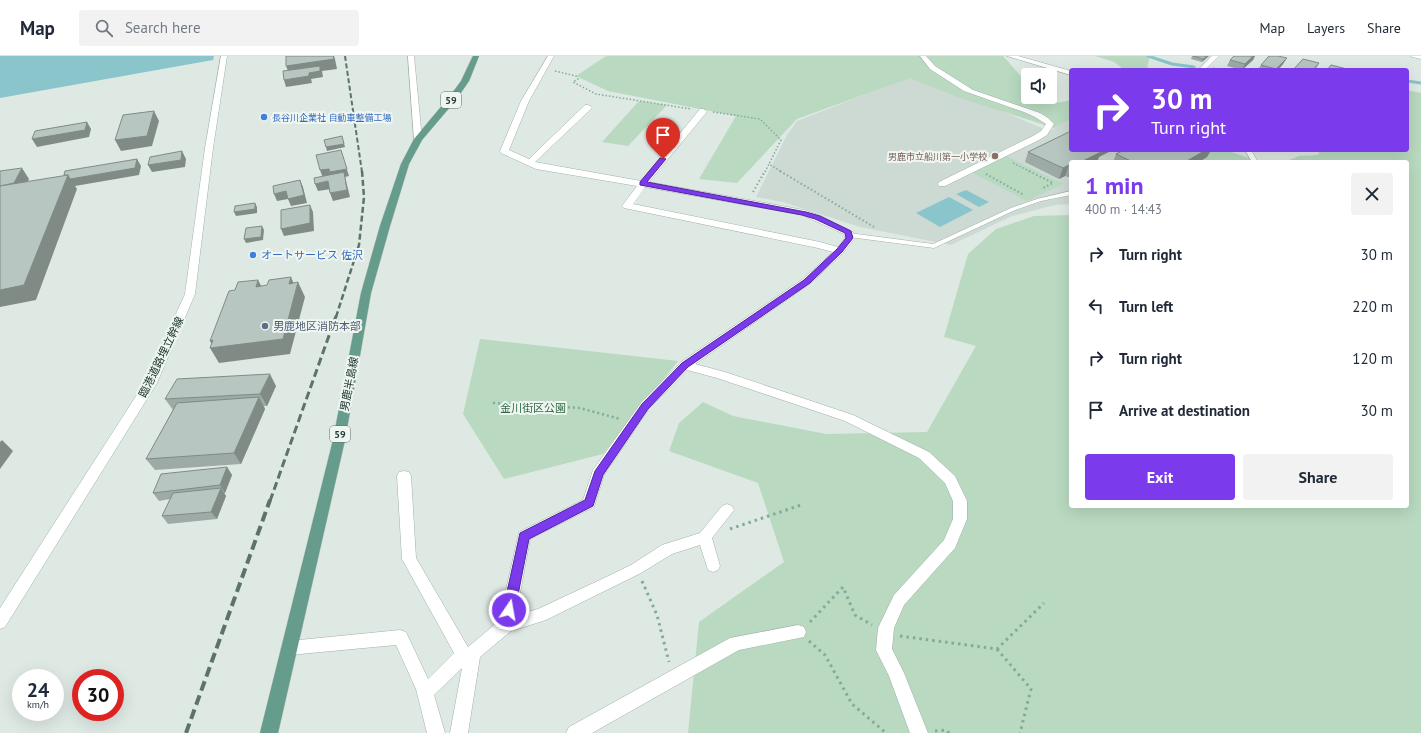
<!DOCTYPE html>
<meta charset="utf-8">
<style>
body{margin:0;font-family:"PT Sans","Noto Sans JP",sans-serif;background:#f2f2f3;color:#1f2937;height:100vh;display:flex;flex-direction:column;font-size:15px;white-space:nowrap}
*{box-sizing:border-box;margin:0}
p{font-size:13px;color:#747a83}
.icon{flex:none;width:22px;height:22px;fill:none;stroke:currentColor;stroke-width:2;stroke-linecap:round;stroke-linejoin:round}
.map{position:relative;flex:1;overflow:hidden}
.details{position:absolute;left:1069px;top:104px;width:340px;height:348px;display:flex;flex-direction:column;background:#fff;border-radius:4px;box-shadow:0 4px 16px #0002}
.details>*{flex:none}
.top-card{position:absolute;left:1069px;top:12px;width:340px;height:84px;border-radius:4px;box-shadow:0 4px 16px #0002;background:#7c3aed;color:#fff;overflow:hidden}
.controls{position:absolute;left:1021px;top:12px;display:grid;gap:8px}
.controls a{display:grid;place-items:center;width:36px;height:36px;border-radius:4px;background:#fff;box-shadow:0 4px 16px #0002;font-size:20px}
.speed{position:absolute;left:12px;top:613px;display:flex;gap:8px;font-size:20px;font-weight:700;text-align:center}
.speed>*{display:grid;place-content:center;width:52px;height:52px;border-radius:50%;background:#fff;box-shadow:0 4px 16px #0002;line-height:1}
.speed small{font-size:10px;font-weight:400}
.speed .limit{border:6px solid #d22;background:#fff;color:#111}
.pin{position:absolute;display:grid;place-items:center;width:34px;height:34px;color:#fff;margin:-41px -17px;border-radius:50% 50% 50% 0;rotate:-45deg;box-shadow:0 0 4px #0007}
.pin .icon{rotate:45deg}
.me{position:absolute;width:44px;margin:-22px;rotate:12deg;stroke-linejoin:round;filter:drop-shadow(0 0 3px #0008)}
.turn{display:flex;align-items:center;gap:14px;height:84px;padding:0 16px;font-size:18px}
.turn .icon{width:52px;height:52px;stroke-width:2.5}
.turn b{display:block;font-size:28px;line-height:34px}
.round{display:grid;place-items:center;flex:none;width:42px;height:42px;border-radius:4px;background:#f2f2f3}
.summary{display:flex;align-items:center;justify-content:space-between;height:68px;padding:0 16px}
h1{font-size:24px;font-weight:700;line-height:30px;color:#7c3aed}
.primary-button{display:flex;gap:8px;margin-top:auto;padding:8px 16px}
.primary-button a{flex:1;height:46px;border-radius:4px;background:#7c3aed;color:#fff;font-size:16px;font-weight:700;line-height:46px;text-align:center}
.primary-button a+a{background:#f2f2f3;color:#1f2937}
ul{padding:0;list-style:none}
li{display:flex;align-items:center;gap:12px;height:52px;padding:0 16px}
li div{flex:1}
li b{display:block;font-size:15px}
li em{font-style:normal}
header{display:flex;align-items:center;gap:24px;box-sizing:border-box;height:56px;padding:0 20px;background:#fff;border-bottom:1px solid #e0e1e3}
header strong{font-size:19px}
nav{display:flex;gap:22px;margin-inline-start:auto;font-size:14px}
.search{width:280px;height:36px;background:#f2f2f3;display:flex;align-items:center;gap:10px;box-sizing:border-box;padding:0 14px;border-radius:4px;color:#747a83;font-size:15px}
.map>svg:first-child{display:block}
.built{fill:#cdd9d3}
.green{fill:#b9d9c0}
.water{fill:#8ac5cb}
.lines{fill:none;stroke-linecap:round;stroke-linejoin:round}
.stream{stroke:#8ac5cb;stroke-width:3}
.lane-casing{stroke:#a2b0aa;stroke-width:1}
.street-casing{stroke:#a2b0aa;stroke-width:1}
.secondary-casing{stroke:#9fb4ab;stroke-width:1}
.primary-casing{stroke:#bcc3c1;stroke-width:1}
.path-far3{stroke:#81ab9b;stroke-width:1.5;stroke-dasharray:1.5 2;stroke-linecap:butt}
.path-far2{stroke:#81ab9b;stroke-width:2;stroke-dasharray:1.5 2.5;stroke-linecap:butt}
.path-far1{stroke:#81ab9b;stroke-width:2.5;stroke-dasharray:2 3;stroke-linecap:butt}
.path{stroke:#81ab9b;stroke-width:3;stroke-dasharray:2.5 4;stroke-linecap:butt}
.lane{fill:#fff;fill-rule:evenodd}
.street{fill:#fff;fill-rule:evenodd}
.secondary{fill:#fff;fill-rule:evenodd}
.primary{fill:#669c8b;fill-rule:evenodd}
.rail-far3{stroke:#5b736c;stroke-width:2;stroke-dasharray:5 2.5;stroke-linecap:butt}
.rail-far2{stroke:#5b736c;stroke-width:2.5;stroke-dasharray:6 3;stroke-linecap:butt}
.rail-far1{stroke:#5b736c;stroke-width:3;stroke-dasharray:8 4;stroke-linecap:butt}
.rail{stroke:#5b736c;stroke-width:4;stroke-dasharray:10 5;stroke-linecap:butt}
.wall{fill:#9daaa5}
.shaded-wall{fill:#808b86}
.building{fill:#b7c6c0;stroke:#808b86}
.route{fill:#7c3aed;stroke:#51269a}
.shop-dot{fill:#3f7fe0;stroke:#eff6f2;stroke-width:1.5}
.education-dot{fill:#8d6e63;stroke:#eff6f2;stroke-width:1.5}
.service-dot{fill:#5c6f8a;stroke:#eff6f2;stroke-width:1.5}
.labels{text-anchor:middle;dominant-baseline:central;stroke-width:4;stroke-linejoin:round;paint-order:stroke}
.far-shop-label{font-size:9px;fill:#366cbe;stroke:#eff6f2;text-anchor:start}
.far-education-label{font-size:9px;fill:#785e54;stroke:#eff6f2;text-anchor:end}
.shield{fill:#eff6f2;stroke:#5f716a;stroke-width:1}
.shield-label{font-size:10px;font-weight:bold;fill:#213830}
.shop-label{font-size:11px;fill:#366cbe;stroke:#eff6f2;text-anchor:start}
.service-label{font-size:11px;fill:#4e5e75;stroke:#eff6f2;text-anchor:start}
.street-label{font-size:11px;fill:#213830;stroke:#eff6f2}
.park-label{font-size:11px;fill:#2e6b42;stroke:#eff6f2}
</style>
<header>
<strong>Map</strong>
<div class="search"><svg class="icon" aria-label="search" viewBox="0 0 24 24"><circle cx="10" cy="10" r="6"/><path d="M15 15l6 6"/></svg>Search here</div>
<nav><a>Map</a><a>Layers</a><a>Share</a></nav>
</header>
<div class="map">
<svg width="1421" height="677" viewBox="0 0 1421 677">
<rect width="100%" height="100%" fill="#dfe9e4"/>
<path class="built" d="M915,19L1049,75L1071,63V94H1207L1219,106H1071V148L1055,149L1012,160L951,189L860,171L783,146L756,141L787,79L797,65Z"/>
<g class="green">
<path d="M606,0H1003L1028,28V41H1039C1047,49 1061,47 1071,44V63L1054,72L957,41L910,22L797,63L737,127L699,123L736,60L608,35L576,20Z"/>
<path d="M1095,0H1150L1147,11L1153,14H1125L1114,6Z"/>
<path d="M1407,34L1421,37V677H688L699,566L784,506L758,427L669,395L679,367L703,346L733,360L826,378L927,376L976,290L944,281L968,198L996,173L1034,160L1071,159V450H1407V106H1284L1299,100L1318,99L1320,94H1407Z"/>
<path d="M639,45L667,49L628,90L602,86Z"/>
<path d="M1196,94H1226L1260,106H1206Z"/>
<path d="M1006,100L1063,128L1027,145L971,116Z"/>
<path d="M480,283L678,305L603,398L504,423L463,358Z"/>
</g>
<g class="water">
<path d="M0,0H214L213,4L0,42Z"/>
<path d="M966,134L989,146L979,151L956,138Z"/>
<path d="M949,141L973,154L940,171L916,157Z"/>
</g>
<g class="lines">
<g class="stream">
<path d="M1148,0L1172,8L1194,11"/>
<path d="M1213,13L1219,14"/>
<path d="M1407,25L1421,27"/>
</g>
<defs>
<g id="lane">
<path d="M1245,94H1251L1258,106H1252Z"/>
<path d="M1071,135V139L1041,145L1015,154L934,192L849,181L846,179L849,177L933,188L1011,152L1037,143Z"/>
</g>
<g id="street">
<path d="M408,0H414L422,83L418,85L414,83Z"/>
<path d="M548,0H554L529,45L509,94L529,103L585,49H588L592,51L591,53L535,106L641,125L700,53H703L707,55L706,57L649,126L804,154L821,160L853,176L855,182L843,197L811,227L695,308L725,316L853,359L929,396L955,420L967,445V463L955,492L904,549L894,572L892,593L904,617L928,677H910L889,620L876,594L878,572L894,539L944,484L953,463V445L945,427L919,402L845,365L717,322L687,314L649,353L604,419L594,451L530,483L516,559L538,553L602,523L631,509L662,489L700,477L722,450L727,448L732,450L734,454L712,482L720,510L718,514L713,516L708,514L700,489L672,498L641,517L546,564L511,575L480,601L468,677H450L462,612L434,639L445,677H427L416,633L396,589L289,599L283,597L281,592L283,587L289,585L400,574L406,576L428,623L454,597L402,503L397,420L399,416L404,415L409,416L411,420L416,502L468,591L499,565L519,476L583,444L593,414L641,347L681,306L803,223L833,196L818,192L624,152L622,150L637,130L536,113L501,97L500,95L521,45ZM645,131L802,159L844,178L845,182L838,191L820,186L633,148Z"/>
<path d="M920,0H926L935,10L973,34L1040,57L1048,62L1054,68L1047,79L1039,84L945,130H939L938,128L939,126L1033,80L1041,75L1046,68L1035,61L1024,56L964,35L930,13Z"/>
<path d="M1007,0H1018L1071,15V19Z"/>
<path d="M1212,0H1219L1205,14H1198Z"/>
<path d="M1411,0H1421V3L1412,1Z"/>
<path d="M798,569L804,571L806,576L804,581L739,594L592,677H566L569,671L730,582Z"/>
</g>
<path id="secondary" d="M221,0H227L213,92L195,238L157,327L5,571L0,573V552L145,326L185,238L205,92Z"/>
<path id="primary" d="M473,0H479L469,25L456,44L422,84L409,108L390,170L371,237L345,384L278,677H260L333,384L361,237L380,170L401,108L414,83L450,40L461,25Z"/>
</defs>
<use href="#lane" class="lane-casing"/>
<use href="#street" class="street-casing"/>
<use href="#secondary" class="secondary-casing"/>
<use href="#primary" class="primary-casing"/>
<g class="path-far3">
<path d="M555,15L576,20L578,23L573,26L596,38L691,53"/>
<path d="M713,56L760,63L781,84L769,108"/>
<path d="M1013,107L1031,116"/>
<path d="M765,116L769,108L782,116"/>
</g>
<g class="path-far2">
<path d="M780,115L874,171"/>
<path d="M1029,115L1053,127L1043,132"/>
<path d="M986,118L1024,139"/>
<path d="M753,136L765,115"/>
</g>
<path class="path-far1" d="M493,347L580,352L620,363"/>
<g class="path">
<path d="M730,473L801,449"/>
<path d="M642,525L657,559L669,606"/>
<path d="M810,566L843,531L855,559L872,569"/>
<path d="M900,580L997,593L1044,547"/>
<path d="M809,585L825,599L852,648L886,677"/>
<path d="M997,593L1031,633L1020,677"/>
<path d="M935,675L946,674L949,677"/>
</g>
<use href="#lane" class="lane"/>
<use href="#street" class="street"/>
<use href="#secondary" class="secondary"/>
<use href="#primary" class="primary"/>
<path class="rail-far3" d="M345,0L362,116"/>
<path class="rail-far2" d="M336,261L359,189L364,141L362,115"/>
<path class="rail-far1" d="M270,445L336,260"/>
<path class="rail" d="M186,677L270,444"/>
</g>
<g class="wall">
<path d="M1192,0H1209L1202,6L1191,3Z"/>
<path d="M1234,0H1255L1253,4L1242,14L1227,10L1230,4Z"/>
<path d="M1287,2L1283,8L1278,14H1258L1261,9Z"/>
<path d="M1124,94H1211L1207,101L1199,106H1113L1116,98Z"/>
<path d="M1028,96L1099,101L1097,106H1071V120L1068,121L1065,120L1059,123L1025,106Z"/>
<path d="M276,330L267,350H264L265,353L241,408L155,414L146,403L173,354L165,343Z"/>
<path d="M227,411L232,419L225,437H224L226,440L217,463L168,468L162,460L170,443L159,445L153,437Z"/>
</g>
<g class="shaded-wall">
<path d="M333,0H334L335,3L337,13L322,15L323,21L311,23L312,27L286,31L284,24L290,20L286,10Z"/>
<path d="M1207,0H1209L1202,6L1203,3Z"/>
<path d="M1253,0H1255L1253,4L1242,14L1245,8Z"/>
<path d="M1287,2L1283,8L1278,14H1276Z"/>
<path d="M1319,7L1315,14H1313Z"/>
<path d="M154,55L159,65L152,90L121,95L115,84Z"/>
<path d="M87,66L91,73L89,81L37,91L32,83Z"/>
<path d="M342,80L345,91L327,95L326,91Z"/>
<path d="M1097,94H1113L1099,101L1097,106H1081Z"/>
<path d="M1206,94H1211L1207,101L1199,106H1185Z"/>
<path d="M182,95L186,103L185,111L152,116L148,109Z"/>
<path d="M343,101L349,120L345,121L350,141L333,145L330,137L347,134L323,122L320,114Z"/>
<path d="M137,103L141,110L139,119L75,130L77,133L36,244L0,251V234L68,119Z"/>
<path d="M1069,109L1065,120L1059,123L1063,112Z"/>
<path d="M22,112L29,123L22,139L0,143Z"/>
<path d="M1071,113V120L1068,121Z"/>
<path d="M300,124L303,131L307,147L291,150L288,143L277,145L274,138L286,135Z"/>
<path d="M328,125L331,133L318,135L315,128Z"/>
<path d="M255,147L257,151V157L236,160L234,156Z"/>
<path d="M310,149L313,156L314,175L284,180L281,173Z"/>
<path d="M262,170L264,174L263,184L246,187L244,183Z"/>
<path d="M291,221L296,233L298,226L305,241L290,298L219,307L210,292H214L210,285L213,284L289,228Z"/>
<path d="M258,224L266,239L256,231Z"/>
<path d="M270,318L276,330L267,350L260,338Z"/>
<path d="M259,341L265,353L241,408L234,397Z"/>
<path d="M2,384L13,395L0,413V386Z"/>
<path d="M227,411L232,419L225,437L220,429Z"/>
<path d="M221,432L226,440L217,463L211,456Z"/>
</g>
<g class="building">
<path d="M286,0H333L334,3L286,10Z"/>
<path d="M1193,0H1207L1203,3Z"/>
<path d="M1234,0H1253L1245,8L1230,4Z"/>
<path d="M1269,0H1278L1287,2L1276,13L1261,9Z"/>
<path d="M1303,3L1319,7L1313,14H1293Z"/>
<path d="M1331,9L1347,13L1346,14H1327Z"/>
<path d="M320,10V15L309,17V20L284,24L283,15Z"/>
<path d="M154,55L147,80L115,84L123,59Z"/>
<path d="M87,66L85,74L32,83L35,75Z"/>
<path d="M1071,75V94H1097L1101,96L1081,106H1071V110L1069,109L1063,112L1028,96Z"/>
<path d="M342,80L344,88L326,91L324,84Z"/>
<path d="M341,94L347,113L330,116L329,113L320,114L316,99Z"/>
<path d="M1124,94H1206L1185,106H1133L1116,98Z"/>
<path d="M182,95L181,104L148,109L150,101Z"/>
<path d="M137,103L135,112L70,123L68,119H64L65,115Z"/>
<path d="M22,112L14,127L0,130V115Z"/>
<path d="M344,116L347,134L330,137L328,125L315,128L314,122Z"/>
<path d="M68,119L24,229L0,234V130Z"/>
<path d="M300,124L304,139L288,143L286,135L274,138L273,130Z"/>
<path d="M255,147V153L234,156L235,150Z"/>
<path d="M310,149V167L281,173V154Z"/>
<path d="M262,170L261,181L244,183L246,172Z"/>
<path d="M291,221L289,228L298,226L283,283L210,292L213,284L210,285L229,235L235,234L238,226L258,224L256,231L267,229L269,224Z"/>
<path d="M270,318L260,338L165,343L177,323Z"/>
<path d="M259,341L234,397L146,403L177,347Z"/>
<path d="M227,411L220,429L153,437L161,418Z"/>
<path d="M221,432L211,456L162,460L173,437Z"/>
</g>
<path class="route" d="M660,102L666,103L647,126L806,156L820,160L851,175L853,182L842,196L810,227L688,311L648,353L603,419L593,450L529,483L515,554L513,558L509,559L505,558L503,554L520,477L585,444L595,415L642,348L682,307L804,224L837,193L846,182L845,177L815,163L802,159L640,129V126Z"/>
<g class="shop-dot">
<circle cx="264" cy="61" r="4"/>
<circle cx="253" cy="199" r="4"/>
</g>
<circle class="education-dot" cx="995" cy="100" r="4"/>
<circle class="service-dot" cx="265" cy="270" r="4"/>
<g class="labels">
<g class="far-shop-label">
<text x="272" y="61">長谷川企業社 自動車整備工場</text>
</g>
<g class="far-education-label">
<text x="987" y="100">男鹿市立船川第一小学校</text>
</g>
<g class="shield">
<rect x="441" y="36" width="20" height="16" rx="3"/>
<rect x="330" y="370" width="20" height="16" rx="3"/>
</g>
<g class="shield-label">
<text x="451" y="44">59</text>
<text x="340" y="378">59</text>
</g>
<g class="shop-label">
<text x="261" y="199">オートサービス 佐沢</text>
</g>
<g class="service-label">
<text x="273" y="270">男鹿地区消防本部</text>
</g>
<g class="street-label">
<text transform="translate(161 301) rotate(-64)">臨港道路埋立幹線</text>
<text transform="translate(349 328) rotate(-79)">男鹿半島線</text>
</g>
<g class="park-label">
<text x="533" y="352">金川街区公園</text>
</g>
</g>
</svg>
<div class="controls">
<a><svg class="icon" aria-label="sound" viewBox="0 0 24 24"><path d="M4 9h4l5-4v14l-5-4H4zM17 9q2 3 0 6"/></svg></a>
</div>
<div class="speed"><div>24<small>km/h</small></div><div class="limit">30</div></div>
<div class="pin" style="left:663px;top:103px;background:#d93025"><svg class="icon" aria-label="arrive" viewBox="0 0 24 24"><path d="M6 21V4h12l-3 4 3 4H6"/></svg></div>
<svg class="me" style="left:509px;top:554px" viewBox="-20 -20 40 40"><circle r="17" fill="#7c3aed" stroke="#fff" stroke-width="3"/><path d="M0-11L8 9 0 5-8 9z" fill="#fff"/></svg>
<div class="top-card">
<div class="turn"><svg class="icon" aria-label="right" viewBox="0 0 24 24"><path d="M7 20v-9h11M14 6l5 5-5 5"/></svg><div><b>30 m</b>Turn right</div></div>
</div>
<section class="details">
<div class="summary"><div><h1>1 min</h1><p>400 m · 14:43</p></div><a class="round"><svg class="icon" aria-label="close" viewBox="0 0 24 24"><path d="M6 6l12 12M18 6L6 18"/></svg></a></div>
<ul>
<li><svg class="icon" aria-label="right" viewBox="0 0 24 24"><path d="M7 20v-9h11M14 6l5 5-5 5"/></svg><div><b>Turn right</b></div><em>30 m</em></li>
<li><svg class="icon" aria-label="left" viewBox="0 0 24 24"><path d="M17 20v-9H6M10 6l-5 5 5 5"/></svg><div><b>Turn left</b></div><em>220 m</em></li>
<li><svg class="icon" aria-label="right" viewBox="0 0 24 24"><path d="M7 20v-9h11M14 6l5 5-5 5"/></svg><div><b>Turn right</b></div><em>120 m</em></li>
<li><svg class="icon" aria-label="arrive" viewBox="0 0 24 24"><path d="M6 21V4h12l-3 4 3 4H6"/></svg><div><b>Arrive at destination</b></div><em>30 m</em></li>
</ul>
<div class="primary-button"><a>Exit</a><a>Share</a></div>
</section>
</div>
